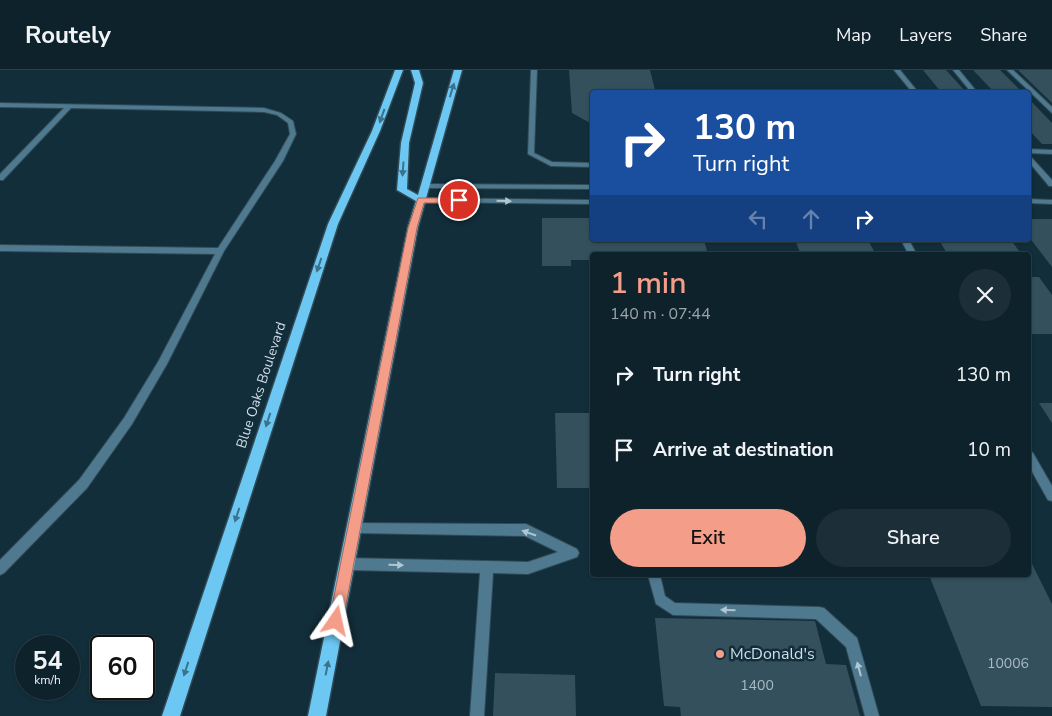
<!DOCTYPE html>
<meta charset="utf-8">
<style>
body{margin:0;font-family:"Nunito Sans",sans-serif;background:#1c2f38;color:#f1f3f6;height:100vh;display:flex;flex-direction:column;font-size:19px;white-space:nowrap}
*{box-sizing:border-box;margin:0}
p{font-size:16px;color:#9ba4a9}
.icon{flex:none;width:28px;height:28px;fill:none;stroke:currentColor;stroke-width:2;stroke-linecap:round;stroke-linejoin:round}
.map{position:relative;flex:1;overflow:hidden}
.panel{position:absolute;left:590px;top:182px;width:441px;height:325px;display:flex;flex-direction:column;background:#0e222c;border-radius:5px;box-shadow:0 1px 4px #0004,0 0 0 1px #2e3f48}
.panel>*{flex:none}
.banner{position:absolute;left:590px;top:20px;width:441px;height:152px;border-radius:5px;box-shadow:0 1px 4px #0004,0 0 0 1px #2e3f48;background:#1a4fa0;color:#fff;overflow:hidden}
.speed{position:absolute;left:15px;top:565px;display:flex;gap:10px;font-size:25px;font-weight:700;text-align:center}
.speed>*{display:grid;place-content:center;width:65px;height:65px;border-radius:50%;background:#0e222c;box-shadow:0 1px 4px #0004,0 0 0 1px #2e3f48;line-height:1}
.speed small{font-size:12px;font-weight:400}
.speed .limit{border:2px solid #111;border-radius:8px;background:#fff;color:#111}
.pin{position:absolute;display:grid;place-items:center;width:42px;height:42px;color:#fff;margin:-21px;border:2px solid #fff;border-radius:50%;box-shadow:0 1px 5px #0007}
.me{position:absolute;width:55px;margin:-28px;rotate:11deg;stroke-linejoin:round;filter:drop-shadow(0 0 4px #0008)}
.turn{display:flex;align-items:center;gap:18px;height:105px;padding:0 20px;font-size:22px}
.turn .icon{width:65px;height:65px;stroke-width:2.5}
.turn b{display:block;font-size:35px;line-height:42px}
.lanes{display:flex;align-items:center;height:48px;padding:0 20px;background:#0003;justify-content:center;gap:25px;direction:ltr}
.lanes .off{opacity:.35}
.round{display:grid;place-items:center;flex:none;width:52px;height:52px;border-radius:26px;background:#1c2f38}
.headline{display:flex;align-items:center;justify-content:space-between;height:85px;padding:0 20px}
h1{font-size:30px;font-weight:600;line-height:38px;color:#f49e8a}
.primary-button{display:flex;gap:10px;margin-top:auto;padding:10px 20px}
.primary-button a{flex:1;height:58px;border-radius:30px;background:#f49e8a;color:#111;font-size:20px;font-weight:600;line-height:58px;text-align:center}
.primary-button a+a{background:#1c2f38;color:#f1f3f6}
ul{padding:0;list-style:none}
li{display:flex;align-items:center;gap:15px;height:75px;padding:0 20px}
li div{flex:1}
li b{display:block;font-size:19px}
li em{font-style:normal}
header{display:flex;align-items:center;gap:30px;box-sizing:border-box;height:70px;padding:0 25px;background:#0e222c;border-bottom:1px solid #2e3f48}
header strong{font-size:24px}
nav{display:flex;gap:28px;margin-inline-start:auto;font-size:18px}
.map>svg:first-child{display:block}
.building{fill:#34505d}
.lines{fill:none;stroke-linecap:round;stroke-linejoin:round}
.lane-casing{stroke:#304a56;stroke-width:2}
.primary-casing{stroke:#304a56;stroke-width:3}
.lane{fill:#4f798e;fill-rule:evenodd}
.primary{fill:#6cc8f3;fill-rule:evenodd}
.oneway{fill:#3a738d}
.oneway2{fill:#b0c6d2}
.route{fill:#f49e8a;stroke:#9f675a}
.poi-dot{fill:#f49e8a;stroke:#122e3a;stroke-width:2}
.labels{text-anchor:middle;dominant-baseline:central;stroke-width:5;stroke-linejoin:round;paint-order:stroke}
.street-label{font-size:14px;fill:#d0dfe8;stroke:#122e3a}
.near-number-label{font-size:14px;fill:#a9bbc5}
.near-poi-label{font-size:16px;fill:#d0dfe8;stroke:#122e3a;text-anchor:start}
</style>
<header>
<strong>Routely</strong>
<nav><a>Map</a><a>Layers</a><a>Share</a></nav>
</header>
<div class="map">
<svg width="1052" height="646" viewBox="0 0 1052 646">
<rect width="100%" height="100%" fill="#122e3a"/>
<g class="building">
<path d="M569,0H650L655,20L660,22H592V54L572,43Z"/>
<path d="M923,0H946L966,22H941Z"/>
<path d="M973,0H1000L1022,22H994Z"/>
<path d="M1018,0H1052V33Z"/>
<path d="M1029,29L1052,53V74H1042L1029,60Z"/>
<path d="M542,148H592V170H704L708,185H592V190H571V196H542Z"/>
<path d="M1029,149H1052V197L1029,167Z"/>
<path d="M795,170H868L876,185H801Z"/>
<path d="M939,170H1011L1022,185H948Z"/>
<path d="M1029,207H1039L1052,225V264H1029Z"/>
<path d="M1039,333H1052V353Z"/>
<path d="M555,343H592V418H557Z"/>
<path d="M1029,488L1052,534V637L981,636L929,505H1029Z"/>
<path d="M655,548L815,551L826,594L846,595L860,646H681L680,637L664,636Z"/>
<path d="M495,603L575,605L576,646H493Z"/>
</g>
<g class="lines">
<defs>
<g id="lane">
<path d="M531,0H537L534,83L552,92L592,93V97L551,96L528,84Z"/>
<path d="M894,0H900L918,22H912Z"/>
<path d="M953,0H959L977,22H971Z"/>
<path d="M1007,0H1013L1052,37V43Z"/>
<path d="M0,33L264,38L281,43L293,51L296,64L283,91L224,181L167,294L132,354L87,418L4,503L0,505V490L79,410L124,348L158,292L215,184L0,181V175L218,178L275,91L290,64L288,53L277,45L264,42L71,38L3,110H0V104L64,38L0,37Z"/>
<path d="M1029,79L1052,80V84L1029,83Z"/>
<path d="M1029,86L1031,87L1052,110V116H1049L1029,92Z"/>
<path d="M423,114L592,115V119L426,118H423Z"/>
<path d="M418,128L592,130V134L421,132L417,130Z"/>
<path d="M1029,129L1052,130V134L1029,133Z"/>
<path d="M901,170H909L917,185H909Z"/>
<path d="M1029,381L1033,383L1052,416V431L1048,430L1029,396Z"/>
<path d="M354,453L526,454L577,479L579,483L577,487L528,504L493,503L484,646H470L480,503L347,500L343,498L341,494L343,490L347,488L528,492L558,482L525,466L354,463L350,462L348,458L350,454Z"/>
<path d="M648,505H660L665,526L675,533L819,537L824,538L857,568L879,646H865L846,577L816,549L673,545L656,534Z"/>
</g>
<g id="primary">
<path d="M395,0H403L380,61L338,154L180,646H162L328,154L372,61Z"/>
<path d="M411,0H419L423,13L409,73L407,119L418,125L454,0H462L418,157L326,646H308L408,157L416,131L397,120L401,73L415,13Z"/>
</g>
</defs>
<use href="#lane" class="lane-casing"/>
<use href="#primary" class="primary-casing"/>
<use href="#lane" class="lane"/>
<use href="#primary" class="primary"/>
</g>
<defs><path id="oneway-solid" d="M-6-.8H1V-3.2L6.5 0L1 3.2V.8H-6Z" transform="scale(1.25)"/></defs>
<g class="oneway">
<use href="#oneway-solid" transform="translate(452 20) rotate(-73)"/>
<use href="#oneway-solid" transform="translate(382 46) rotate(110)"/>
<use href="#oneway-solid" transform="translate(403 99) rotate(94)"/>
<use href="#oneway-solid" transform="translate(319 195) rotate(109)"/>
<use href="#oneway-solid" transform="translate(268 350) rotate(108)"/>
<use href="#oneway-solid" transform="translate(237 445) rotate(108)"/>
<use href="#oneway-solid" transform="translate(327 598) rotate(-79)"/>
<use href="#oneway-solid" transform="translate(186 599) rotate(108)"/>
</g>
<g class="oneway2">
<use href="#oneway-solid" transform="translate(504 131) rotate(1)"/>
<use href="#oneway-solid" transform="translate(529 463) rotate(-161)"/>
<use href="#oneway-solid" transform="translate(396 495) rotate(1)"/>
<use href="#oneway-solid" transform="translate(728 540) rotate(-178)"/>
<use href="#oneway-solid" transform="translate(859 599) rotate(-105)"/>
</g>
<path class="route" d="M418,128H459L463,130L459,133H424L417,158L343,551L341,556L336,559L331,556L329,551L408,158Z"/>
<circle class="poi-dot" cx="720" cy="584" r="5"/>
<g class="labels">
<g class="street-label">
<text transform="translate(261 315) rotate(-72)">Blue Oaks Boulevard</text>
</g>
<g class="near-number-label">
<text x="1008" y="593">10006</text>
<text x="757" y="615">1400</text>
</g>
<g class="near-poi-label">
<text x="730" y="584">McDonald's</text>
</g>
</g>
</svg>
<div class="speed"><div>54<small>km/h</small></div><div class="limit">60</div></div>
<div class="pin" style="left:459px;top:130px;background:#d93025"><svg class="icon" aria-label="arrive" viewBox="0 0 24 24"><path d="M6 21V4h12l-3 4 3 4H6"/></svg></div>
<svg class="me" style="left:336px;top:551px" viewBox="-20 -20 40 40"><path d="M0-17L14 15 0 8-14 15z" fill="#f49e8a" stroke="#fff" stroke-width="4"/></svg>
<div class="banner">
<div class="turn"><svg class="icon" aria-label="right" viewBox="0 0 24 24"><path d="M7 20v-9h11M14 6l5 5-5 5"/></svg><div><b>130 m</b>Turn right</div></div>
<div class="lanes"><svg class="icon off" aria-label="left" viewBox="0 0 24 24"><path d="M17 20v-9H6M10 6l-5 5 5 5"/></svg><svg class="icon off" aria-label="ahead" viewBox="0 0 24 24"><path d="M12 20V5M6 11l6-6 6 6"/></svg><svg class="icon" aria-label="right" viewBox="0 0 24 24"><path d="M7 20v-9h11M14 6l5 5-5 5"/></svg></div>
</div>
<section class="panel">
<div class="headline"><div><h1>1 min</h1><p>140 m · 07:44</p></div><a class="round"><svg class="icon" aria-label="close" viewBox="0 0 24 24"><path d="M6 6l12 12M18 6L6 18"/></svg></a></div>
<ul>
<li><svg class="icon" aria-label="right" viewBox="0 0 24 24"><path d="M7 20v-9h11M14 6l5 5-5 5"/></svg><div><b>Turn right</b></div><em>130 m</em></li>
<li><svg class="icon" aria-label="arrive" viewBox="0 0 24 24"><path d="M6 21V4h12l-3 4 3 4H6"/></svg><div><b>Arrive at destination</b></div><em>10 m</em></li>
</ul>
<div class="primary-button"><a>Exit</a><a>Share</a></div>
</section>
</div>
